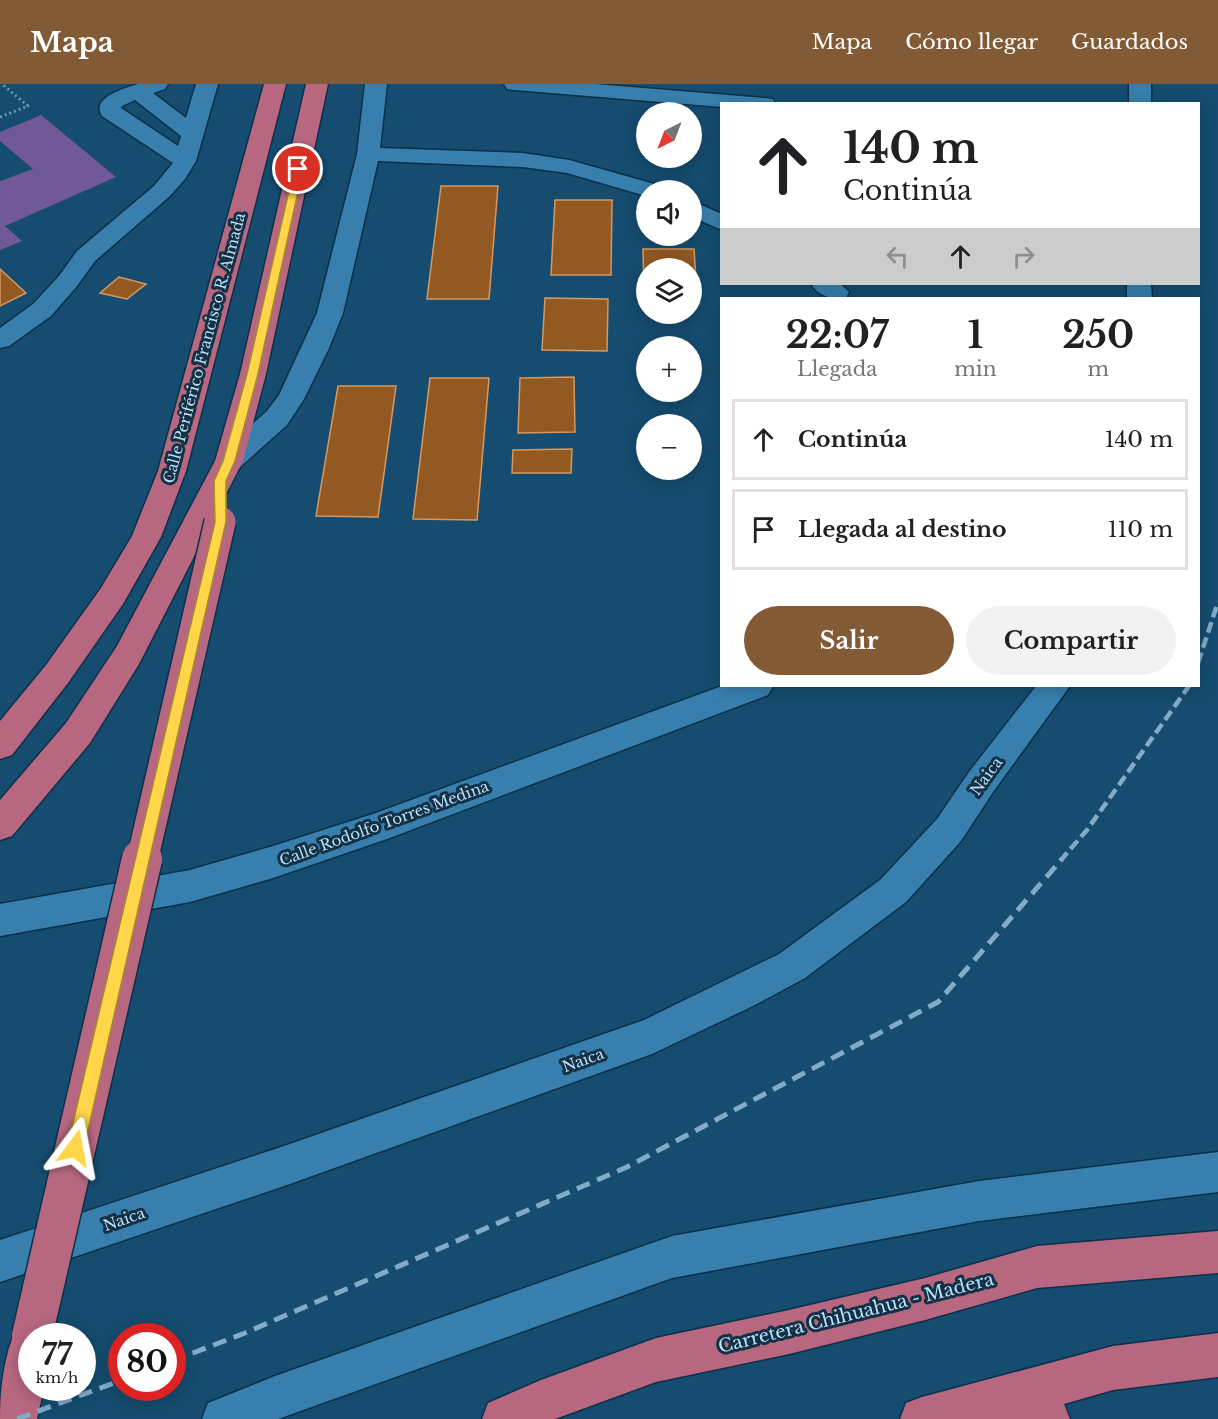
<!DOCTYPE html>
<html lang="es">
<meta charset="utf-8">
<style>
body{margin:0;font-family:"Libre Baskerville",serif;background:#f2f2f2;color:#202124;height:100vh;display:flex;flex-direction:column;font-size:22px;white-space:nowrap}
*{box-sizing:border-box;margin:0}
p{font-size:20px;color:#757577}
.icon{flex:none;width:33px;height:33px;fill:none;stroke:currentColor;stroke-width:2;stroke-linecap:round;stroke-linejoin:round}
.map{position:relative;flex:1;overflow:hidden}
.panel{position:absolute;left:720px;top:213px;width:480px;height:390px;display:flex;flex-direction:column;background:#fff;border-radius:0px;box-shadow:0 3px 15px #0003}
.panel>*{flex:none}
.top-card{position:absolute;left:720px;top:18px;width:480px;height:183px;border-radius:0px;box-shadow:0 3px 15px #0003;background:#fff;color:#202124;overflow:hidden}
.needle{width:39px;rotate:222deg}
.fabs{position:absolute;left:636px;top:18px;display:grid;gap:12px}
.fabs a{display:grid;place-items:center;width:66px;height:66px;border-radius:50%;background:#fff;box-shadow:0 3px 15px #0003;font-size:30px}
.speed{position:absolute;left:18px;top:1239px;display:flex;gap:12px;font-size:30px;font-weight:700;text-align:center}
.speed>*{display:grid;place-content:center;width:78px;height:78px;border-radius:50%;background:#fff;box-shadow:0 3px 15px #0003;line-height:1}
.speed small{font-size:15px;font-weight:400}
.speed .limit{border:9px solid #d22;background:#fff;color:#111}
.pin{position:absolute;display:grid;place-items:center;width:51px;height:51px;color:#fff;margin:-26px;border:3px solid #fff;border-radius:50%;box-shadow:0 2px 6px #0007}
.me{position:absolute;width:66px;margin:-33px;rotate:13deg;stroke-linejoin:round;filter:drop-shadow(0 0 4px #0008)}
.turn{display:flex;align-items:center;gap:21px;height:126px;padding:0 24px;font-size:27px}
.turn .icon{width:78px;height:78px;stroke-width:2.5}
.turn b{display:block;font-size:42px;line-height:51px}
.lanes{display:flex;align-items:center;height:57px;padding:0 24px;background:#0003;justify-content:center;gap:30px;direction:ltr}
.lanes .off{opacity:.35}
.eta{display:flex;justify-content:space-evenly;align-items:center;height:102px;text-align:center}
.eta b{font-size:36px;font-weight:700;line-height:42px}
.primary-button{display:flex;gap:12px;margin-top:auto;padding:12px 24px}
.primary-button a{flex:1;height:69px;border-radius:36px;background:#825a36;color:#fff;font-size:24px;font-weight:700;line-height:69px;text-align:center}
.primary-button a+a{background:#f2f2f2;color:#202124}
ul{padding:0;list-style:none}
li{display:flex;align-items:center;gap:18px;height:81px;margin:0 12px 9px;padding:0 12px;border:3px solid #e0e0e0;border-radius:0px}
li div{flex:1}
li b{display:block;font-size:22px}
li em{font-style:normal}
header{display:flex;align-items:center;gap:36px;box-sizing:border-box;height:84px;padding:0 30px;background:#825a36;color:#fff}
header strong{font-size:28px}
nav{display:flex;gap:33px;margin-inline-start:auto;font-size:21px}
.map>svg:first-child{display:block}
.green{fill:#715896}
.building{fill:#925922;stroke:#d69863;stroke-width:1.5}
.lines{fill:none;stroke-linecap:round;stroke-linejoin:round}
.minor-casing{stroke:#0a3149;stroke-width:3}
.highway-casing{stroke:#0a3149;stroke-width:3}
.path{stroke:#6a96b5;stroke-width:3;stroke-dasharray:2 3;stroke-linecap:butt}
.minor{fill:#387fae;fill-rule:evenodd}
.highway{fill:#b76880;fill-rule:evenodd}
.rail-far1{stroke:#82abc8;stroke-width:4.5;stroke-dasharray:11 5;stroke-linecap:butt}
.rail{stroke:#82abc8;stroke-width:5;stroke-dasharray:14 8;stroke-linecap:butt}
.highway-bridge-far1-casing{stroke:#0a3149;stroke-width:34;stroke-linecap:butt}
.highway-bridge-casing{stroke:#0a3149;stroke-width:43;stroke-linecap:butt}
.highway-bridge-far1{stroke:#b76880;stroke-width:31}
.highway-bridge{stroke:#b76880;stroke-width:40}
.route{fill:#ffd54a;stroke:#a68a30;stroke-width:1.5}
.labels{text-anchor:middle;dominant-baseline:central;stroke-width:6;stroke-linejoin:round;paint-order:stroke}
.street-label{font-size:15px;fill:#bddff9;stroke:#133145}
.near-street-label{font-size:18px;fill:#bddff9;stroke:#133145}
</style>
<header>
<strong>Mapa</strong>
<nav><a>Mapa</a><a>Cómo llegar</a><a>Guardados</a></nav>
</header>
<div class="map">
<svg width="1218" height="1335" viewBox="0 0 1218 1335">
<rect width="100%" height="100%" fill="#154c6f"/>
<path class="green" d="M41,31L116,93L5,142L22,157L0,166V97L33,85L0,57V48Z"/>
<g class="building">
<path d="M441,102H498L489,215H427Z"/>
<path d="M555,116H612L611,191H551Z"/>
<path d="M643,165H694L697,211H692V184H646V210H644Z"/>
<path d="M0,185L26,209L0,222Z"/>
<path d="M119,193L146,200L127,215L100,209Z"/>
<path d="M545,214L608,215L607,267L542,266Z"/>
<path d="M574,293L575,348L518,349L520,294Z"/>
<path d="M430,294H489L477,436L413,435Z"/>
<path d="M338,302H396L378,433L316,432Z"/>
<path d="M572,365L571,389H512L513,366Z"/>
</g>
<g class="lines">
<defs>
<g id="minor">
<path d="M138,0H168L165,5L153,9L186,34L196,0H218L196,77L185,95L170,112L95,177L77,202L51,232L9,262L0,264V244L33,220L59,192L77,167L154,102L173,79L102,32C90,13 126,4 138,0ZM135,16L181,52L178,62L121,24L122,22Z"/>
<path d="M365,0H387L380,64L523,69L569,76L658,101L662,106H646V112L567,89L523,83L378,77L343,229L329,264L304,315L287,341L239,384L229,387L219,384L215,377L219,370L267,327L279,311L317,229L357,70Z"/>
<path d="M504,0H595L765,14L773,15L775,20H722V23L515,6L507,5Z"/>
<rect x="1129" y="0" width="22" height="20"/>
<path d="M692,117L722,130V146L692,133Z"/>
<path d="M811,200H841L849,208L846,214C832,216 818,212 811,200Z"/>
<path d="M1127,200H1151L1152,214H1127Z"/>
<path d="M722,602H773L768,611L387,755L270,795L190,818L0,852V820L190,786L270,763L373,730Z"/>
<path d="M1036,602H1070L993,708L961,757L906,818L805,894L753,922L652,970L287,1101L0,1198V1156L287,1061L644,936L779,870L880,796L937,735L969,688Z"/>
<path d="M1218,1068V1108L979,1137L672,1194L278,1335H202L208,1319L275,1292L672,1152L979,1097Z"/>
</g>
<g id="highway">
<path d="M264,0H286L186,387L161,453L123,520L68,599L12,671L0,675V637L46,581L101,504L132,452L158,387Z"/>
<path d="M306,0H328L266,290L243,377L139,580L90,659L12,752L0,756V716L66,639L117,562L215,377L240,290Z"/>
<path d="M1218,1147V1189L1037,1204L925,1236L789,1270L656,1298L555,1335H482L488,1319L541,1296L656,1254L789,1226L925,1194L1037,1162Z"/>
<path d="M32,1235L47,1242L52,1252H32V1304H44L37,1335H0C0,1302 4,1272 17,1242Z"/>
<path d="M1218,1249V1293L1113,1306L1064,1320L1070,1335H900L906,1319L922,1313L1113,1262Z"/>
</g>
</defs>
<use href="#minor" class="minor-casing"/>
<use href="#highway" class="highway-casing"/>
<path class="path" d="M0,33L28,22L2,0"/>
<use href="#minor" class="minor"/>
<use href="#highway" class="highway"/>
<g class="rail-far1">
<path d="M1198,579L1218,518"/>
<path d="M1060,777L1087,746L1189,602"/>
</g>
<g class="rail">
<path d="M172,1277L245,1249L627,1083L938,918L1062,775"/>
<path d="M17,1335L122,1296"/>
</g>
<defs>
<path id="highway-bridge-far1" d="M142,777L220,438"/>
<path id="highway-bridge" d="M32,1252L142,775"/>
</defs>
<use href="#highway-bridge-far1" class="highway-bridge-far1-casing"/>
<use href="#highway-bridge" class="highway-bridge-casing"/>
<use href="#highway-bridge-far1" class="highway-bridge-far1"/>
<use href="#highway-bridge" class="highway-bridge"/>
</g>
<path class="route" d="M298,82L303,85L258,290L235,377L226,397V438L84,1064L81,1070L75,1073L70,1070L67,1064L215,438L214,397L223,377L247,290L294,85Z"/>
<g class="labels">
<g class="street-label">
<text transform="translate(204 264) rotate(-75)">Calle Periférico Francisco R. Almada</text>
<text transform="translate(986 692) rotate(-54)">Naica</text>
<text transform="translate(384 739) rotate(-20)">Calle Rodolfo Torres Medina</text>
<text transform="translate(583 976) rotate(-20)">Naica</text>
<text transform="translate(124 1135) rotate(-19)">Naica</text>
</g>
<g class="near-street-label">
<text transform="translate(856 1229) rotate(-14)">Carretera Chihuahua - Madera</text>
</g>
</g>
</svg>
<div class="fabs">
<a><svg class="needle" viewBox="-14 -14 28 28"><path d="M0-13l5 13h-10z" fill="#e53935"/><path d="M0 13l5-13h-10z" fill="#757577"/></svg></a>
<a><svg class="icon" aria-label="sound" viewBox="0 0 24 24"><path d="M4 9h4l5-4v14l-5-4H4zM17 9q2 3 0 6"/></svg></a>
<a><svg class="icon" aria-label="layers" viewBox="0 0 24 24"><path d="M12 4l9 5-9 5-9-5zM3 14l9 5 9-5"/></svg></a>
<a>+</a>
<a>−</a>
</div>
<div class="speed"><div>77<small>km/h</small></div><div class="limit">80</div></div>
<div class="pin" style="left:298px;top:85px;background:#d93025"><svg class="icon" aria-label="arrive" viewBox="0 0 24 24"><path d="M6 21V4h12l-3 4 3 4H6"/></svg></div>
<svg class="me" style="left:75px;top:1064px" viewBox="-20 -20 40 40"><path d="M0-17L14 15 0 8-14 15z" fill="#ffd54a" stroke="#fff" stroke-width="4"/></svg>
<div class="top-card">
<div class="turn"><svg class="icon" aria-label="ahead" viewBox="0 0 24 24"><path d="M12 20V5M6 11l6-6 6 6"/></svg><div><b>140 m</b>Continúa</div></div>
<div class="lanes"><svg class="icon off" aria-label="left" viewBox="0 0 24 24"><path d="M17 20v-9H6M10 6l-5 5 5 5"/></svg><svg class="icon" aria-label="ahead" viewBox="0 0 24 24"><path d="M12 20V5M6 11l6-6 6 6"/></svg><svg class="icon off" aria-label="right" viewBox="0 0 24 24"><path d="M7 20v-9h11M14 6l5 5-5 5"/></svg></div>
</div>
<section class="panel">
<div class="eta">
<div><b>22:07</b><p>Llegada</p></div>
<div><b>1</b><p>min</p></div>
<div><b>250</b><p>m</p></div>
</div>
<ul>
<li><svg class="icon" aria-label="ahead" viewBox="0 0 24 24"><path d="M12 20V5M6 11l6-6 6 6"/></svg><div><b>Continúa</b></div><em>140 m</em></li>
<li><svg class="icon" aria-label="arrive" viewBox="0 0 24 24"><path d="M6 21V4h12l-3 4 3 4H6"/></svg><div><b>Llegada al destino</b></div><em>110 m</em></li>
</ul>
<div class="primary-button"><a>Salir</a><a>Compartir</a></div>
</section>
</div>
